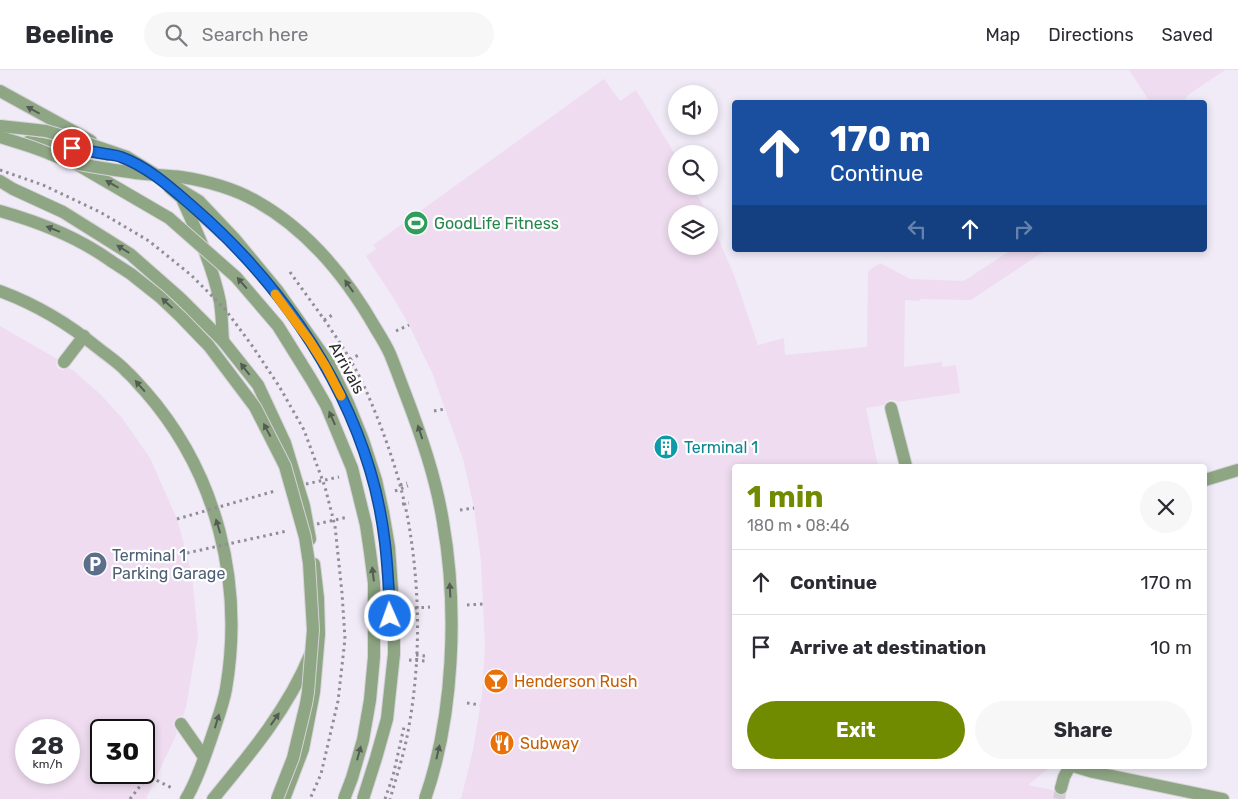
<!DOCTYPE html>
<meta charset="utf-8">
<style>
body{margin:0;font-family:Rubik,sans-serif;background:#f7f7f7;color:#2b2b33;height:100vh;display:flex;flex-direction:column;font-size:19px;white-space:nowrap}
*{box-sizing:border-box;margin:0}
p{font-size:16px;color:#7c7c81}
.icon{flex:none;width:28px;height:28px;fill:none;stroke:currentColor;stroke-width:2;stroke-linecap:round;stroke-linejoin:round}
.map{position:relative;flex:1;overflow:hidden}
.sheet{position:absolute;left:732px;top:394px;width:475px;height:305px;display:flex;flex-direction:column;background:#fff;border-radius:5px;box-shadow:0 2px 8px #0003}
.sheet>*{flex:none}
.banner{position:absolute;left:732px;top:30px;width:475px;height:152px;border-radius:5px;box-shadow:0 2px 8px #0003;background:#1a4fa0;color:#fff;overflow:hidden}
.tools{position:absolute;left:668px;top:15px;display:grid;gap:10px}
.tools a{display:grid;place-items:center;width:50px;height:50px;border-radius:50%;background:#fff;box-shadow:0 2px 8px #0003;font-size:25px}
.speed{position:absolute;left:15px;top:649px;display:flex;gap:10px;font-size:25px;font-weight:700;text-align:center}
.speed>*{display:grid;place-content:center;width:65px;height:65px;border-radius:50%;background:#fff;box-shadow:0 2px 8px #0003;line-height:1}
.speed small{font-size:12px;font-weight:400}
.speed .limit{border:2px solid #111;border-radius:8px;background:#fff;color:#111}
.pin{position:absolute;display:grid;place-items:center;width:42px;height:42px;color:#fff;margin:-21px;border:2px solid #fff;border-radius:50%;box-shadow:0 1px 5px #0007}
.me{position:absolute;width:55px;margin:-28px;rotate:358deg;stroke-linejoin:round;filter:drop-shadow(0 0 4px #0008)}
.turn{display:flex;align-items:center;gap:18px;height:105px;padding:0 15px;font-size:22px}
.turn .icon{width:65px;height:65px;stroke-width:2.5}
.turn b{display:block;font-size:35px;line-height:42px}
.lanes{display:flex;align-items:center;height:48px;padding:0 15px;background:#0003;justify-content:center;gap:25px;direction:ltr}
.lanes .off{opacity:.35}
.round{display:grid;place-items:center;flex:none;width:52px;height:52px;border-radius:26px;background:#f7f7f7}
.headline{display:flex;align-items:center;justify-content:space-between;height:85px;padding:0 15px}
h1{font-size:30px;font-weight:700;line-height:38px;color:#718b01}
.button{display:flex;gap:10px;margin-top:auto;padding:10px 15px}
.button a{flex:1;height:58px;border-radius:30px;background:#718b01;color:#fff;font-size:20px;font-weight:700;line-height:58px;text-align:center}
.button a+a{background:#f7f7f7;color:#2b2b33}
ul{padding:0;list-style:none}
li{display:flex;align-items:center;gap:15px;height:65px;padding:0 15px;border-top:1px solid #e1e1e2}
li div{flex:1}
li b{display:block;font-size:19px}
li em{font-style:normal}
header{display:flex;align-items:center;gap:30px;box-sizing:border-box;height:70px;padding:0 25px;background:#fff;border-bottom:1px solid #e1e1e2}
header strong{font-size:24px}
nav{display:flex;gap:28px;margin-inline-start:auto;font-size:18px}
.search{width:350px;height:45px;background:#f7f7f7;display:flex;align-items:center;gap:12px;box-sizing:border-box;padding:0 18px;border-radius:28px;color:#7c7c81;font-size:19px}
.map>svg:first-child{display:block}
.built{fill:#f0ebf7;fill-rule:evenodd}
.building{fill:#efdcf0;fill-rule:evenodd}
.lines{fill:none;stroke-linecap:round;stroke-linejoin:round}
.minor-tunnel{stroke:#d1cfd4;stroke-width:12;stroke-dasharray:12 6;stroke-linecap:butt}
.minor-casing{stroke:#d5d3d8;stroke-width:14}
.path{stroke:#908d94;stroke-width:3;stroke-dasharray:2.5 4;stroke-linecap:butt}
.minor{stroke:#8ea684;stroke-width:12}
.minor-bridge-casing{stroke:#d5d3d8;stroke-width:14;stroke-linecap:butt}
.path-bridge{stroke:#908d94;stroke-width:3;stroke-dasharray:2.5 4;stroke-linecap:butt}
.minor-bridge{stroke:#8ea684;stroke-width:12}
.oneway{fill:#545c53}
.route-casing{stroke:#114b97;stroke-width:12}
.route{stroke:#1a73e8;stroke-width:9}
.slow{stroke:#f59e0b;stroke-width:9}
.labels{text-anchor:middle;dominant-baseline:central;stroke-width:4.5;stroke-linejoin:round;paint-order:stroke}
.leisure-label{font-size:16px;fill:#27864d;stroke:#fff;text-anchor:start}
.street-label{font-size:16px;fill:#2e2a32;stroke:#fff}
.culture-label{font-size:16px;fill:#0d838f;stroke:#fff;text-anchor:start}
.service-label{font-size:16px;fill:#4e5e75;stroke:#fff;text-anchor:start}
.food-label{font-size:16px;fill:#c56008;stroke:#fff;text-anchor:start}
</style>
<header>
<strong>Beeline</strong>
<div class="search"><svg class="icon" aria-label="search" viewBox="0 0 24 24"><circle cx="10" cy="10" r="6"/><path d="M15 15l6 6"/></svg>Search here</div>
<nav><a>Map</a><a>Directions</a><a>Saved</a></nav>
</header>
<div class="map">
<svg width="1238" height="729" viewBox="0 0 1238 729">
<rect width="100%" height="100%" fill="#faf8fd"/>
<path class="built" d="M0,0H1238V729H0ZM676,24H709V56H676ZM735,32H1205V180H735ZM676,84H709V116H676ZM676,144H709V176H676ZM735,396H1205V696H735ZM26,660H69V702H26ZM101,660H144V702H101Z"/>
<g class="building">
<path d="M1129,0H1225L1188,25L1184,32H1150Z"/>
<path d="M604,9L620,31L636,20L676,86V116H693L707,144H676V176H709V147L734,205L758,275L784,268L785,285L867,277L868,201L880,193L910,209L964,211L1011,180H1046L971,230L920,229V231L905,230L904,297L942,292V297L956,295L960,323L897,332L894,330H889L886,332L884,335L866,338L878,396H735V696H1051L1028,715L1053,720L1055,723L1058,726V729H461L473,680L482,625L485,577L481,491L474,438L463,389L433,305L409,255L394,229L366,186L376,179L373,175Z"/>
<path d="M0,256L57,289L56,295L59,299L63,300L69,298L74,301L100,324L122,348L150,388L177,449L192,505L198,567L186,637L183,646L177,647L174,651L173,655L177,663L146,729H144V728L143,729H0ZM26,660H69V702H26ZM101,660H144V702H101Z"/>
</g>
<g class="lines">
<path class="minor-tunnel" d="M1059,729L1061,718"/>
<defs>
<g id="minor">
<path d="M0,21L91,71"/>
<path d="M28,72L107,84"/>
<path d="M78,95L169,148"/>
<path d="M0,111L13,119L63,142L130,184L180,228L223,271L258,315L285,373L304,436L310,469"/>
<path d="M170,118L213,155L223,164"/>
<path d="M183,131C198,164 213,197 220,232C222,245 222,258 223,271"/>
<path d="M0,141C39,152 78,167 111,191"/>
<path d="M0,221C35,234 69,254 98,278C108,286 119,293 127,302C134,308 139,315 145,321C217,403 244,512 226,619C223,636 216,653 211,669C204,689 197,711 186,729"/>
<path d="M64,292L84,266"/>
<path d="M891,338L906,396"/>
<path d="M1205,410L1238,400"/>
<path d="M181,654L204,687"/>
<path d="M1073,696L1093,702L1223,729"/>
<path d="M1061,718L1064,707L1070,696"/>
<path d="M213,729C250,684 288,639 310,585"/>
<path d="M284,729L303,679L314,622L319,564L318,528L314,494"/>
</g>
</defs>
<use href="#minor" class="minor-casing"/>
<g class="path">
<path d="M324,250L334,244"/>
<path d="M434,341L445,339"/>
<path d="M400,415L407,413"/>
<path d="M395,421L408,416"/>
<path d="M460,440L474,438"/>
<path d="M416,585L426,586"/>
<path d="M409,590L426,591"/>
<path d="M467,633L480,635"/>
<path d="M130,729L148,706L174,719"/>
<path d="M385,729L393,706L404,657"/>
</g>
<use href="#minor" class="minor"/>
<defs>
<g id="minor-bridge">
<path d="M0,56L46,61L83,72L127,87L199,131L234,168L277,220L328,292L348,333L363,370L376,410L383,442L389,477L392,519L394,549V584L387,649L376,688L363,729"/>
<path d="M0,67C13,71 27,75 40,80C53,85 66,91 79,94C96,97 113,100 130,102C147,105 164,105 181,107C207,111 233,118 256,131C308,160 347,208 376,259C381,267 386,275 390,284C395,296 400,310 405,323C421,365 436,408 443,452C458,538 454,646 425,729"/>
<path d="M169,148L236,207L278,256L311,309L326,335L352,398L366,455L370,482L374,513V587L370,630L363,670L352,708L344,729"/>
<path d="M111,191L131,204L160,227L181,247L209,276L255,337L285,396L305,467L309,493L313,560L308,622L306,634L293,688L277,729"/>
</g>
</defs>
<use href="#minor-bridge" class="minor-bridge-casing"/>
<g class="path-bridge">
<path d="M0,100L43,115L100,142L149,171L191,205L225,239L253,277L279,316L304,360L325,417L335,456L342,523L345,569L338,631L321,704L310,729"/>
<path d="M290,202C316,239 345,275 364,316C385,363 404,417 411,468C420,529 420,594 409,656C405,681 397,705 390,729"/>
<path d="M396,261L409,255"/>
<path d="M350,290L360,284"/>
<path d="M306,414L339,407"/>
<path d="M402,434L409,433"/>
<path d="M177,449L275,421"/>
<path d="M317,454L348,447"/>
<path d="M187,483L287,461"/>
<path d="M467,535L483,534"/>
<path d="M415,538L430,537"/>
</g>
<use href="#minor-bridge" class="minor-bridge"/>
</g>
<defs><path id="oneway-solid" d="M-6-.8H1V-3.2L6.5 0L1 3.2V.8H-6Z" transform="scale(1.25)"/></defs>
<g class="oneway">
<use href="#oneway-solid" transform="translate(33 40) rotate(-151)"/>
<use href="#oneway-solid" transform="translate(112 114) rotate(-150)"/>
<use href="#oneway-solid" transform="translate(53 159) rotate(-158)"/>
<use href="#oneway-solid" transform="translate(123 179) rotate(-148)"/>
<use href="#oneway-solid" transform="translate(242 213) rotate(-131)"/>
<use href="#oneway-solid" transform="translate(349 216) rotate(-125)"/>
<use href="#oneway-solid" transform="translate(167 233) rotate(-137)"/>
<use href="#oneway-solid" transform="translate(245 299) rotate(-128)"/>
<use href="#oneway-solid" transform="translate(140 316) rotate(-131)"/>
<use href="#oneway-solid" transform="translate(332 348) rotate(-114)"/>
<use href="#oneway-solid" transform="translate(267 360) rotate(-118)"/>
<use href="#oneway-solid" transform="translate(420 362) rotate(-108)"/>
<use href="#oneway-solid" transform="translate(218 456) rotate(-107)"/>
<use href="#oneway-solid" transform="translate(373 504) rotate(-97)"/>
<use href="#oneway-solid" transform="translate(450 520) rotate(-93)"/>
<use href="#oneway-solid" transform="translate(275 649) rotate(-55)"/>
<use href="#oneway-solid" transform="translate(217 651) rotate(-73)"/>
<use href="#oneway-solid" transform="translate(438 682) rotate(-77)"/>
<use href="#oneway-solid" transform="translate(359 683) rotate(-75)"/>
</g>
<g class="lines">
<defs>
<path id="route" d="M72,78C83,80 94,82 106,84C111,85 116,85 121,87C148,97 170,117 192,136C273,206 339,297 370,400C385,449 388,495 390,546"/>
</defs>
<use href="#route" class="route-casing"/>
<use href="#route" class="route"/>
<path class="slow" d="M275,224L309,270L326,297L341,326"/>
</g>
<defs>
<symbol id="stadium-disc" viewBox="-11 -11 22 22"><circle r="9.5" fill="#2e9e5b" stroke="#fff"/><path d="M0-5a6.5 5 0 1 0 0 10a6.5 5 0 1 0 0-10ZM-3.5-1.8h7v3.6h-7Z" fill="#fff"/></symbol>
<symbol id="building-disc" viewBox="-11 -11 22 22"><circle r="9.5" fill="#0f9aa8" stroke="#fff"/><path d="M-4-6H4V6H1V3H-1V6H-4ZM-2.5-4.3h1.7v1.8h-1.7ZM.8-4.3h1.7v1.8H.8ZM-2.5-1h1.7V.8h-1.7ZM.8-1h1.7V.8H.8Z" fill="#fff"/></symbol>
<symbol id="parking-disc" viewBox="-11 -11 22 22"><circle r="9.5" fill="#5c6f8a" stroke="#fff"/><path d="M-3.5-5.5H1a3.5 3.5 0 0 1 0 7H-1V5.5H-3.5ZM-1-3.4V-.6H.8a1.4 1.4 0 0 0 0-2.8Z" fill="#fff"/></symbol>
<symbol id="bar-disc" viewBox="-11 -11 22 22"><circle r="9.5" fill="#e8710a" stroke="#fff"/><path d="M-6-5H6L.8 .8V4.5H3.5V6h-7V4.5H-.8V.8Z" fill="#fff"/></symbol>
<symbol id="restaurant-disc" viewBox="-11 -11 22 22"><circle r="9.5" fill="#e8710a" stroke="#fff"/><path d="M-5-6h1v4h1v-4h1v4h1v-4h1v5L-1.5 .5V6h-2V.5L-5-1ZM5-6V6H3V1.5H1.5Q1.5-4 5-6Z" fill="#fff"/></symbol>
</defs>
<g fill-rule="evenodd">
<use href="#stadium-disc" x="402" y="139" width="28" height="28"/>
<use href="#building-disc" x="652" y="363" width="28" height="28"/>
<use href="#parking-disc" x="81" y="480" width="28" height="28"/>
<use href="#bar-disc" x="482" y="597" width="28" height="28"/>
<use href="#restaurant-disc" x="488" y="659" width="28" height="28"/>
</g>
<g class="labels">
<g class="leisure-label">
<text x="434" y="153">GoodLife Fitness</text>
</g>
<g class="street-label">
<text transform="translate(347 298) rotate(61)">Arrivals</text>
</g>
<g class="culture-label">
<text x="684" y="377">Terminal 1</text>
</g>
<g class="service-label">
<text x="112" y="485">Terminal 1<tspan x="112" dy="18">Parking Garage</tspan></text>
</g>
<g class="food-label">
<text x="514" y="611">Henderson Rush</text>
<text x="520" y="673">Subway</text>
</g>
</g>
</svg>
<div class="tools">
<a><svg class="icon" aria-label="sound" viewBox="0 0 24 24"><path d="M4 9h4l5-4v14l-5-4H4zM17 9q2 3 0 6"/></svg></a>
<a><svg class="icon" aria-label="search" viewBox="0 0 24 24"><circle cx="10" cy="10" r="6"/><path d="M15 15l6 6"/></svg></a>
<a><svg class="icon" aria-label="layers" viewBox="0 0 24 24"><path d="M12 4l9 5-9 5-9-5zM3 14l9 5 9-5"/></svg></a>
</div>
<div class="speed"><div>28<small>km/h</small></div><div class="limit">30</div></div>
<div class="pin" style="left:72px;top:78px;background:#d93025"><svg class="icon" aria-label="arrive" viewBox="0 0 24 24"><path d="M6 21V4h12l-3 4 3 4H6"/></svg></div>
<svg class="me" style="left:390px;top:546px" viewBox="-20 -20 40 40"><circle r="17" fill="#1a73e8" stroke="#fff" stroke-width="3"/><path d="M0-11L8 9 0 5-8 9z" fill="#fff"/></svg>
<div class="banner">
<div class="turn"><svg class="icon" aria-label="ahead" viewBox="0 0 24 24"><path d="M12 20V5M6 11l6-6 6 6"/></svg><div><b>170 m</b>Continue</div></div>
<div class="lanes"><svg class="icon off" aria-label="left" viewBox="0 0 24 24"><path d="M17 20v-9H6M10 6l-5 5 5 5"/></svg><svg class="icon" aria-label="ahead" viewBox="0 0 24 24"><path d="M12 20V5M6 11l6-6 6 6"/></svg><svg class="icon off" aria-label="right" viewBox="0 0 24 24"><path d="M7 20v-9h11M14 6l5 5-5 5"/></svg></div>
</div>
<section class="sheet">
<div class="headline"><div><h1>1 min</h1><p>180 m · 08:46</p></div><a class="round"><svg class="icon" aria-label="close" viewBox="0 0 24 24"><path d="M6 6l12 12M18 6L6 18"/></svg></a></div>
<ul>
<li><svg class="icon" aria-label="ahead" viewBox="0 0 24 24"><path d="M12 20V5M6 11l6-6 6 6"/></svg><div><b>Continue</b></div><em>170 m</em></li>
<li><svg class="icon" aria-label="arrive" viewBox="0 0 24 24"><path d="M6 21V4h12l-3 4 3 4H6"/></svg><div><b>Arrive at destination</b></div><em>10 m</em></li>
</ul>
<div class="button"><a>Exit</a><a>Share</a></div>
</section>
</div>
